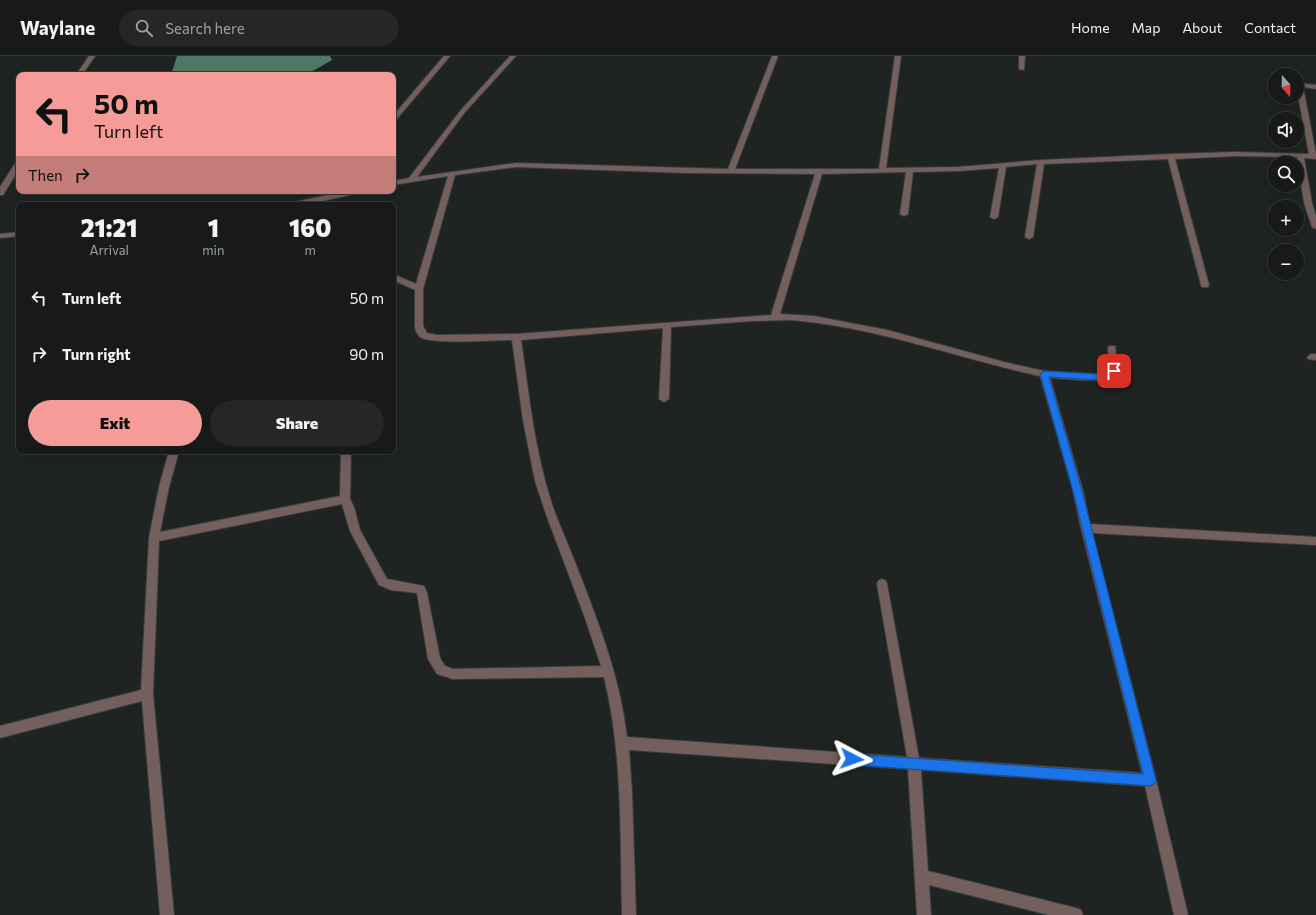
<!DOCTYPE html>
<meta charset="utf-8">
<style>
body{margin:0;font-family:Commissioner,sans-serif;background:#242726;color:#f1f3f6;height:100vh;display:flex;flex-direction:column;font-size:15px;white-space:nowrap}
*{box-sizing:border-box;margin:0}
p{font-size:13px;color:#9ea1a2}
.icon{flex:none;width:22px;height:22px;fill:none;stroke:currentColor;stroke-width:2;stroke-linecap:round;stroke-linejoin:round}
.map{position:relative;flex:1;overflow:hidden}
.drawer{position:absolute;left:16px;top:146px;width:380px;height:252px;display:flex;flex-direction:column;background:#171a19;border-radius:8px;box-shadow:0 4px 16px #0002,0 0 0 1px #363838}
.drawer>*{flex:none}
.top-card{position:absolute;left:16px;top:16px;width:380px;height:122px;border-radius:8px;box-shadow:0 4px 16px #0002,0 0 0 1px #363838;background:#f59b98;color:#111;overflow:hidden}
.needle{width:26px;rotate:160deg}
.tools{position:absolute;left:1268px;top:12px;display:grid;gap:8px}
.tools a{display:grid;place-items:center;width:36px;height:36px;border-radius:50%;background:#171a19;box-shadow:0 4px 16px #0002,0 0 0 1px #363838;font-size:20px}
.pin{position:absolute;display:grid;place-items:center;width:34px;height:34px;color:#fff;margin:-17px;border-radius:8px;box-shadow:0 2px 6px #0006}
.me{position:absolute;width:44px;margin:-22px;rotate:94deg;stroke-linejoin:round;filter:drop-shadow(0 0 3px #0008)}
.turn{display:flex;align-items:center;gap:14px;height:84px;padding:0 12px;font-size:18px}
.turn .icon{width:52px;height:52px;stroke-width:2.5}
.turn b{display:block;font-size:28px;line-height:34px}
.then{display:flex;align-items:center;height:38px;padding:0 12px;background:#0003;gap:8px;font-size:15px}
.eta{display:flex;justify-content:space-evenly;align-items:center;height:68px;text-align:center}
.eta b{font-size:24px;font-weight:800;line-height:28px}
.action{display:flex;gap:8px;margin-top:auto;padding:8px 12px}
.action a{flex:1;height:46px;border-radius:24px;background:#f59b98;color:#111;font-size:16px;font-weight:800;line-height:46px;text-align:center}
.action a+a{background:#242726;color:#f1f3f6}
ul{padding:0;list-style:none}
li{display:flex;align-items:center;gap:12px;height:56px;padding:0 12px}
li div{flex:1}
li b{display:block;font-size:15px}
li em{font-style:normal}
header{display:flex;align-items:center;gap:24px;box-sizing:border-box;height:56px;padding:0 20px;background:#171a19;border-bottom:1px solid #363838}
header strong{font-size:19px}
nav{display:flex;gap:22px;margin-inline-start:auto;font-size:14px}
.search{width:280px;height:36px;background:#242726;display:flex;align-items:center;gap:10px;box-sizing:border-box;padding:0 14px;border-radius:22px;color:#9ea1a2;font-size:15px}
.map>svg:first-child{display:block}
.water{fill:#4d7967}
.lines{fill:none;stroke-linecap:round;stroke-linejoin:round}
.minor-casing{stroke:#3a3e3c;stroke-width:2}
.minor{fill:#73605e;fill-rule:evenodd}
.route{fill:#1a73e8;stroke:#114b97}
</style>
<header>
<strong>Waylane</strong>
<div class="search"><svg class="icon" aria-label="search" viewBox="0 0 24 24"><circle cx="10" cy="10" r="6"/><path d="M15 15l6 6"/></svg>Search here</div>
<nav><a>Home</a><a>Map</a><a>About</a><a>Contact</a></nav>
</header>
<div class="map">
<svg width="1316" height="859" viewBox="0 0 1316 859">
<rect width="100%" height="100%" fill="#1f2321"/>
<path class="water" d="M177,0H330L332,4L306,19H171Z"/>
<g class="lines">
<defs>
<g id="minor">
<path d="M89,0H95L82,19H76Z"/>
<path d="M444,0H450L395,65L393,66V60Z"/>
<path d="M510,0H516L465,56L417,121L516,107L728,113L772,0H778L735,113H879L895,0H901L886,112L958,111L1041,104L1171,98L1235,96L1309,98L1297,34V27L1316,29V33L1303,31L1316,98V103L1304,102L1312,147L1316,160V173L1312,171L1304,147L1297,101L1235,100L1175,103L1209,229L1208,231H1202L1201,229L1168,103L1044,108L1033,181L1029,183L1025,181L1037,108L1006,111L998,161L994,163L990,161L999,112L958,115L913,116L908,158L904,160L900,158L906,116L822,118L780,258L814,260L887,274L1004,306L1044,315L1098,318L1106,316L1109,314L1108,292L1109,290H1115L1118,315C1108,330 1066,322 1050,322L1083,435L1090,468L1316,481V489L1092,477L1154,715L1188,859H1174L1145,730L921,714L928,815L1076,852L1081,854L1083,859H1049L929,829L931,859H917L908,713L629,694L632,736L636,859H622C620,779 623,699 604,621L453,623L437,618L428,603L417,537L391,534L379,529L350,475L342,448L159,485L153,638L174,859H160L142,645L0,682V670L141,634L149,482L159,431L169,395H179L169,431L160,476L340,440L341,395H351L350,443L354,451L360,474L387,523L424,530L427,537L440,602L445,610L453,613L601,610L585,562L547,461L535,425L523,364L512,284C495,284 431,289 420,281C417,278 415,274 415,270V234L393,224V218L416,228L448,120L393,129V125L409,122L461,54ZM516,111L687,117L815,118L771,259L516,278L437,279L427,277L423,270V233L455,119ZM791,264C876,271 957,302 1040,320L1073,435L1081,472L1142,717L919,702L887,528L886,525L882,523L878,525L877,528L907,701L627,681C620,619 596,560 573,501C566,483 557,464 551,445C534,392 529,338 521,284L663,272L659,343L664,346L669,343L671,271L752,265Z"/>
<path d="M1019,0H1025L1024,14L1019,13Z"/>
<path d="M16,106H19V113L3,139H0V131Z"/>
<path d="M346,135H360L359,137L304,149H290L291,147Z"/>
<path d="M19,176V180L0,182V178Z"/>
<path d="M1311,298H1316V304L1308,303L1307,301Z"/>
</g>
</defs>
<use href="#minor" class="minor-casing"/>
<use href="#minor" class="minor"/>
</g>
<path class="route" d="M1114,312L1118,315L1112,322L1098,324L1049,321L1082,435L1156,724L1154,728L1150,730L852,709L848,707L847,703L848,699L852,698L1143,718L1073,435L1040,318L1044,315L1098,318L1107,317Z"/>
</svg>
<div class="tools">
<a><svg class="needle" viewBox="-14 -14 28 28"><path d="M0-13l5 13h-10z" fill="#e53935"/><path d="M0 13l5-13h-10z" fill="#9ea1a2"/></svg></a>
<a><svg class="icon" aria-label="sound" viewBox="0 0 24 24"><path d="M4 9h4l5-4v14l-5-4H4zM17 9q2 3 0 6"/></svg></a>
<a><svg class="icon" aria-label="search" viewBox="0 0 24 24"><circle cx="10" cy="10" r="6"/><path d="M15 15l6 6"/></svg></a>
<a>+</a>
<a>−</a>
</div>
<div class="pin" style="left:1114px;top:315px;background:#d93025"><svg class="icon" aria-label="arrive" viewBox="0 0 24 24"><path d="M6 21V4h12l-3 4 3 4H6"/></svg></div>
<svg class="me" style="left:852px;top:703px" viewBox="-20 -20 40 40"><path d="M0-17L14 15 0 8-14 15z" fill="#1a73e8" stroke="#fff" stroke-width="4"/></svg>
<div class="top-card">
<div class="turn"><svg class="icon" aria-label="left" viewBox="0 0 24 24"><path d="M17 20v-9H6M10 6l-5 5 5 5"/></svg><div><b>50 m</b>Turn left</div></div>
<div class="then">Then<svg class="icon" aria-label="right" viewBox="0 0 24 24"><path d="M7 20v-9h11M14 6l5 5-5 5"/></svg></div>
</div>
<section class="drawer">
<div class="eta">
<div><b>21:21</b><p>Arrival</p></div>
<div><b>1</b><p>min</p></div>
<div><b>160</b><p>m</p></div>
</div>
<ul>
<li><svg class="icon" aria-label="left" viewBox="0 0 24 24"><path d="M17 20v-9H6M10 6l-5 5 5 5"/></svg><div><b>Turn left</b></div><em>50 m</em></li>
<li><svg class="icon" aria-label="right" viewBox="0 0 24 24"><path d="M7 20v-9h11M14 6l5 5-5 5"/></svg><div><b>Turn right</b></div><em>90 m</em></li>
</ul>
<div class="action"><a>Exit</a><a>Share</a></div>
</section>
</div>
